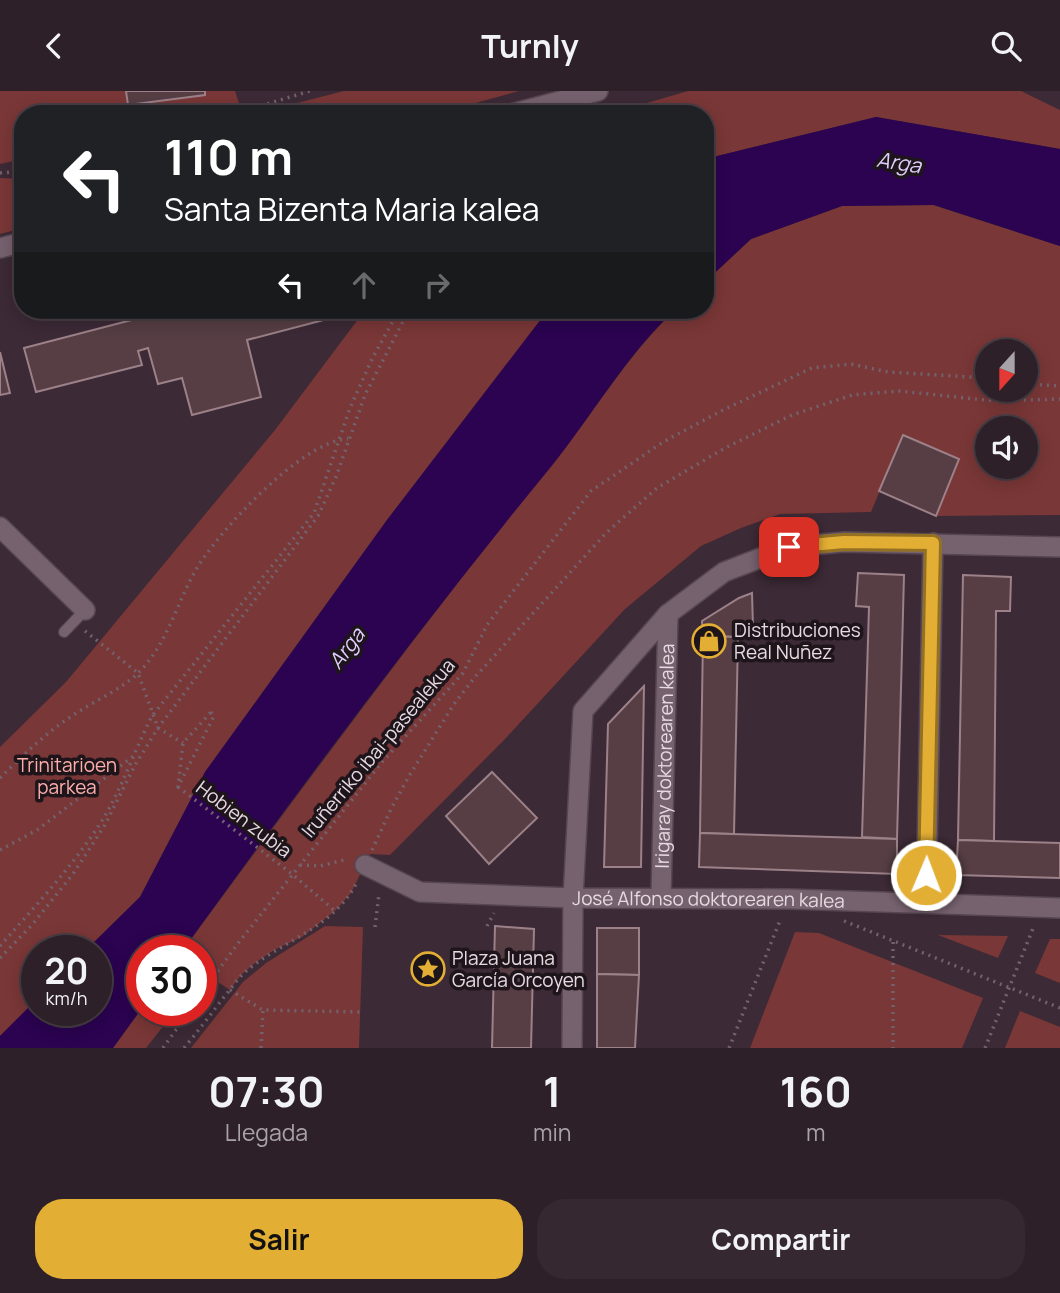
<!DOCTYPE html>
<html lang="es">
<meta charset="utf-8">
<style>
body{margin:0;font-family:Manrope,sans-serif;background:#352830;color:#f1f3f6;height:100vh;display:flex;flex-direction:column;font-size:26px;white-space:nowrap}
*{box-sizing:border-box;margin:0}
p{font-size:23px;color:#a7a3a8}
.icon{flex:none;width:38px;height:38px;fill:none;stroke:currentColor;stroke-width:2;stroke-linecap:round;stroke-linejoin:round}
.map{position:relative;height:957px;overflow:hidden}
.drawer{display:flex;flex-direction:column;background:#2d2028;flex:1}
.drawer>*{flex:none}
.hud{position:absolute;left:14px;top:14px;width:700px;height:214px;border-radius:28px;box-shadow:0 4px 18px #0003,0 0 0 2px #483e45;background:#202124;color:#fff;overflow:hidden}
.needle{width:46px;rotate:201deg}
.controls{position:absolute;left:975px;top:248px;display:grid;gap:14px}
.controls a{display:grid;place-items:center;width:63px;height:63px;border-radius:50%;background:#2d2028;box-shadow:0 4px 18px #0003,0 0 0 2px #483e45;font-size:35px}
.speed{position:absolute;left:21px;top:844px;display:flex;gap:14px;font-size:35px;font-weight:700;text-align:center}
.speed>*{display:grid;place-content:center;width:91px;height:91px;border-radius:50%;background:#2d2028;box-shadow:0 4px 18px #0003,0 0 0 2px #483e45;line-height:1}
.speed small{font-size:18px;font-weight:400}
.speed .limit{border:10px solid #d22;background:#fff;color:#111}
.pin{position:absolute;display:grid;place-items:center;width:60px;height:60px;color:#fff;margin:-30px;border-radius:14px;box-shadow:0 4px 10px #0006}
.me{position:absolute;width:77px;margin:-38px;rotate:1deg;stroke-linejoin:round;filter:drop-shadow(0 0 5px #0008)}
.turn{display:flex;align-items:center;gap:24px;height:147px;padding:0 35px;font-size:32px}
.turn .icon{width:91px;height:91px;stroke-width:2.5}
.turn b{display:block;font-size:49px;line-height:60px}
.lanes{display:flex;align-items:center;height:66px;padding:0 35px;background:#0003;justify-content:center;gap:35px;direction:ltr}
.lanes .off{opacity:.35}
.eta{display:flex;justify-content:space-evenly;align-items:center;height:119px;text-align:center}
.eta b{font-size:42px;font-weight:700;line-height:49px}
.action{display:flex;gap:14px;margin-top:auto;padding:14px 35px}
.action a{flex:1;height:80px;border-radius:28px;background:#e3ae34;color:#111;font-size:28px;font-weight:700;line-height:80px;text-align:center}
.action a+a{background:#352830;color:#f1f3f6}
header{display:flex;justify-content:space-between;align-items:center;height:91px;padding:0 35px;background:#2d2028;font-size:32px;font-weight:700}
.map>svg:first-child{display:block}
.green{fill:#7a3737;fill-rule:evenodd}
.water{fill:#2b0351}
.building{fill:#563e44;stroke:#9c8188;stroke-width:2}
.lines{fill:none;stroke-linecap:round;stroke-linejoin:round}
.service-casing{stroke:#564650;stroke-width:12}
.minor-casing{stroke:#564650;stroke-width:22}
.tertiary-casing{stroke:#564650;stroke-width:22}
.path{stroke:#73626d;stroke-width:3.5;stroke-dasharray:2 5;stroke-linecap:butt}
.service{stroke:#76616e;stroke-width:10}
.minor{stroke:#76616e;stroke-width:19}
.tertiary{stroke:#76616e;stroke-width:19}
.route-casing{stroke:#947122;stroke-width:18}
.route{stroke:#e3ae34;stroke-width:12}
.labels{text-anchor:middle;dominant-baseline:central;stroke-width:7;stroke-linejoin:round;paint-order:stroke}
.poi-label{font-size:19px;fill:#e7dae2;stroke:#1e151b;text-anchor:start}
.street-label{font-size:19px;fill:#e7dae2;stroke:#1e151b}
.park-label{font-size:19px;fill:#fdaeab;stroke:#1e151b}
.water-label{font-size:21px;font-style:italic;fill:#ddcffc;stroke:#1e151b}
</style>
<header><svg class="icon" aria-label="back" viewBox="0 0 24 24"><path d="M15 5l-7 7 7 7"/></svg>Turnly<svg class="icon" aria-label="search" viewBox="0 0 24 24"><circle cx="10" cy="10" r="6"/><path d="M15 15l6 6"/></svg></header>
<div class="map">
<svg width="1060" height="957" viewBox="0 0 1060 957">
<rect width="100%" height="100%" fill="#3c2a36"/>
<g class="green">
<path d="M0,0H235L239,12L202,23H23V68L0,73Z"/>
<path d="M344,0H519L436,23L262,21Z"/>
<path d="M688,0H1021L1060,19V58L876,26L705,68V23H609Z"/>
<path d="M0,87L23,88V137L0,143Z"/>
<path d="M933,114L1060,155V424L936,425L959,368L903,344L871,421L780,423L741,437L701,455L625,518L504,649L390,764L370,763L351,802L335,820L302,846L274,859L255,872L241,884L230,899L204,882L201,885V859H183C304,695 424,531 553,372C594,322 628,263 675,219H705V191L751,148L842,115ZM987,261H1026V299H987ZM987,338H1026V376H987Z"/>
<path d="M365,219H548L387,429L205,681L140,806L86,859H37V908L0,945V656L66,591L275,339Z"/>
<path d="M325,835L363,836L359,957H191L243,891L266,872Z"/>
<path d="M795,841L819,842L983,907L962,957H750Z"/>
<path d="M938,844L1008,845L998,867Z"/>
<path d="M1050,848H1060V892L1035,882Z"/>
<path d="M142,917L176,919L146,957H113Z"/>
<path d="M1020,920L1060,936V957H1005Z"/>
</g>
<g class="water">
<path d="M876,26L1060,58V155L934,114L842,115L751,148L705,191V68Z"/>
<path d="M548,219H675C626,264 592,325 550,377C422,533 301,695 183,859H142V917L113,957H0V945L37,908V919H96V859H86L140,806L205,681L387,429Z"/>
</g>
<g class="building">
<path d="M126,0H205V4L128,14Z"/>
<path d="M170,219H333L335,226L247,249L261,306L192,324L182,287L158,293L148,257L138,260L142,274L36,301L24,257Z"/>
<path d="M0,261L10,302L0,304Z"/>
<path d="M903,344L959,368L936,425L879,400Z"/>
<path d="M858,482L904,484L897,748L862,746L869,516L856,515Z"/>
<path d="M963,484L1011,486L1010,520H996L994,750L958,749Z"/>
<path d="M752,502L753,537L738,546L703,545L702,530L739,507Z"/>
<path d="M703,545L738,546L734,743L700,742Z"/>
<path d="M644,595L641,776H604L608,633Z"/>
<path d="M492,681L537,727L489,773L446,725Z"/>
<path d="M700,742L897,748V783L699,776Z"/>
<path d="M958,749L1060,752V787L956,784Z"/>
<path d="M495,835L534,838L531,957H492Z"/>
<path d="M597,837H639V884L597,883Z"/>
<path d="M597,883L639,884L635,957H597Z"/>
</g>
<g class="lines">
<defs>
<path id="service" d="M64,541L85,519"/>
<g id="minor">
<path d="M0,436L85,519"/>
<path id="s1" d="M365,774L420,801L573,807L789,808L1060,817"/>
<path id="s2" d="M661,807L668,523"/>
<path d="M926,812L933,452"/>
<path d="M572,957L573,807L583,620L668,523L724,481L789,456L844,451L1060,456"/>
</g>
<g id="tertiary">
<path d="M511,23L598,0"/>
<path d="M0,157L23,151"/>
</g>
</defs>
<use href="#service" class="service-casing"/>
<use href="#minor" class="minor-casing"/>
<use href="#tertiary" class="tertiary-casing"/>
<g class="path">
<path d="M234,23L310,0"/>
<path d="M0,82L23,80"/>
<path d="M1026,293L1060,295"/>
<path d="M85,540L138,582L158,637L183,652"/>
<path d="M211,621L214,625L178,696L183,652Z"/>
<path d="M0,687C24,663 49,639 78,621C97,609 119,599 136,584C166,556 175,517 194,482C215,444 302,349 348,348"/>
<path d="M178,696L292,783L335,820"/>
<path d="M0,759L37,739L135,664"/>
<path d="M372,759L391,718L409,685L454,613L475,586L606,442L657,397L725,357L792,324L852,304L899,300L995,310L1060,308"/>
<path d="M300,774L320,775L348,768"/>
<path d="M844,830L1060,917"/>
<path d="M487,835L494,822"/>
<path d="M375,836L379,803"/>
<path d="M893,851V957"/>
<path d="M0,855C36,814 74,774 103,728C123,695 135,658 152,625L314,422L350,317L372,268L399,219"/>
<path d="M0,867L32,834L73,783L105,734L135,674L158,637L318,425L336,386L365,304L409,219"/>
<path d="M230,899L263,919L360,921"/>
<path d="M201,903L239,851L382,671L463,582L487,534L591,400L663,351L723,319L812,277L851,273L888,281L987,287"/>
<path d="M163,957L190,919"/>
<path d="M184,957C198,940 211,923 224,906C231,898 237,888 245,881C281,850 334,837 357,791"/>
<path d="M261,957L263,919"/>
<path d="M729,957L781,827"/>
<path d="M985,957L1034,835"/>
</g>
<use href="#service" class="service"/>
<use href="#minor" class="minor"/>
<use href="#tertiary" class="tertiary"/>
</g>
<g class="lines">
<defs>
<path id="route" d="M789,456L844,451L933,452L926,784"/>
</defs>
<use href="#route" class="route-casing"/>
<use href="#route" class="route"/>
</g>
<defs>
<symbol id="shop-ring" viewBox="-11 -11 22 22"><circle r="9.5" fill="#1e151b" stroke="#e3ae34" stroke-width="1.5"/><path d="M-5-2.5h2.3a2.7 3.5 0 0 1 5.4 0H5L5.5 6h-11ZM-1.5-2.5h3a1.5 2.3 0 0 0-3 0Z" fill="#e3ae34"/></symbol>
<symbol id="sight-ring" viewBox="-11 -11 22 22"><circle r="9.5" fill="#1e151b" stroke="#e3ae34" stroke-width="1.5"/><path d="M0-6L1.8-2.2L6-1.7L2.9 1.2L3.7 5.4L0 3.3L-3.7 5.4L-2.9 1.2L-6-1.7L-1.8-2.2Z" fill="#e3ae34"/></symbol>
</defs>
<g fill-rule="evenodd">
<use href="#shop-ring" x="690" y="531" width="38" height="38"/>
<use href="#sight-ring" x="409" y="859" width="38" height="38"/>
</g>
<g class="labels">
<g class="poi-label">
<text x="734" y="539">Distribuciones<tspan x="734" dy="22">Real Nuñez</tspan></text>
<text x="452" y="867">Plaza Juana<tspan x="452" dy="22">García Orcoyen</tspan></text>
</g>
<g class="street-label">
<text transform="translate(378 657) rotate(-50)">Iruñerriko ibai-pasealekua</text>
<text stroke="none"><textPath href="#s2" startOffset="142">Irigaray doktorearen kalea</textPath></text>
<text transform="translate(244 728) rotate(37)">Hobien zubia</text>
<text stroke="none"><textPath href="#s1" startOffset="350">José Alfonso doktorearen kalea</textPath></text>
</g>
<g class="park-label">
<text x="67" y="674">Trinitarioen<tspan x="67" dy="22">parkea</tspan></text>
</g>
<g class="water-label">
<text transform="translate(899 71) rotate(9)">Arga</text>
<text transform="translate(346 557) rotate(-53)">Arga</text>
</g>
</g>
</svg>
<div class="controls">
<a><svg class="needle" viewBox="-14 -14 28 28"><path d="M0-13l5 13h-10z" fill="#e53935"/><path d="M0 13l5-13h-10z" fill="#a7a3a8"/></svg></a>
<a><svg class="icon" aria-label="sound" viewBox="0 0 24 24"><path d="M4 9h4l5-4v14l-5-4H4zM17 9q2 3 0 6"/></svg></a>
</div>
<div class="speed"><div>20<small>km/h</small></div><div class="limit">30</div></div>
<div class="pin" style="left:789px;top:456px;background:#d93025"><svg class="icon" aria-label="arrive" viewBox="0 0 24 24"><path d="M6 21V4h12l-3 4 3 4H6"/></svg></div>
<svg class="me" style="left:926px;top:784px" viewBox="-20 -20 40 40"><circle r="17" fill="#e3ae34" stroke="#fff" stroke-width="3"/><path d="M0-11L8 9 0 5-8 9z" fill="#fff"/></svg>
<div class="hud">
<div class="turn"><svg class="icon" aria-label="left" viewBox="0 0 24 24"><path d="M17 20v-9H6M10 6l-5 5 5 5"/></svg><div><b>110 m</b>Santa Bizenta Maria kalea</div></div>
<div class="lanes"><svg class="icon" aria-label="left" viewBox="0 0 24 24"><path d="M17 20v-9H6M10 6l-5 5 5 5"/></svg><svg class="icon off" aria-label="ahead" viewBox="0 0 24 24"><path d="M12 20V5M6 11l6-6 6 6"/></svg><svg class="icon off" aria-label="right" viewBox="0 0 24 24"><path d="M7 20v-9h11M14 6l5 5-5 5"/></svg></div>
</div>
</div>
<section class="drawer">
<div class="eta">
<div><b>07:30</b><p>Llegada</p></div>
<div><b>1</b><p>min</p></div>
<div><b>160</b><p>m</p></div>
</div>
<div class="action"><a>Salir</a><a>Compartir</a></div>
</section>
